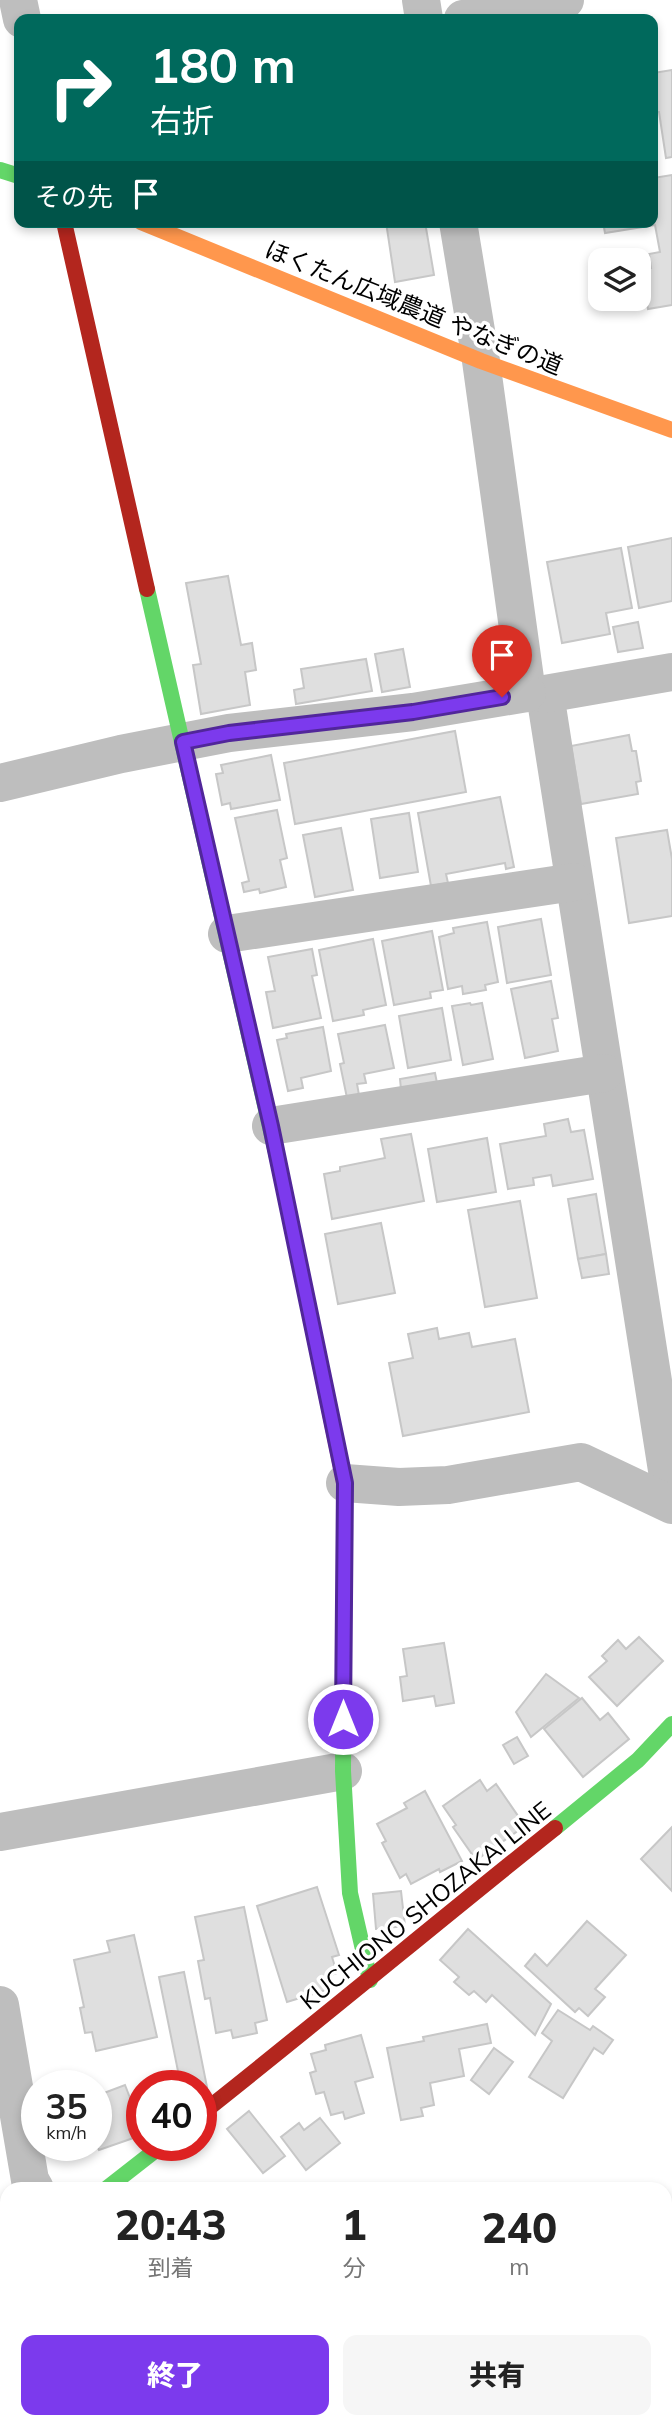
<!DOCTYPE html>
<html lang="ja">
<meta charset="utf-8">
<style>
body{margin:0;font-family:Mulish,"Noto Sans JP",sans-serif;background:#f6f6f6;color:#222;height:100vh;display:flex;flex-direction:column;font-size:26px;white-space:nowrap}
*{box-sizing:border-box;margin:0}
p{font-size:23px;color:#767676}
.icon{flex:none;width:38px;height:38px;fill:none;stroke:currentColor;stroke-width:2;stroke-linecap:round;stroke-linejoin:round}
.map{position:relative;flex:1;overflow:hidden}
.details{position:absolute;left:0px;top:2182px;width:672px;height:247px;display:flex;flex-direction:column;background:#fff;border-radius:21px 21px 0 0;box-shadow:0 4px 10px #0003}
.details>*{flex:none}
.top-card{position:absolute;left:14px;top:14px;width:644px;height:214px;border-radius:14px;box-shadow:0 4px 10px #0003;background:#00695c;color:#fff;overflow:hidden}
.controls{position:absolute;left:588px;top:248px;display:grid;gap:14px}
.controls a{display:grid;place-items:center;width:63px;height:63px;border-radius:14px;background:#fff;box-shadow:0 4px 10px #0003;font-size:35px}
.speed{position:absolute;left:21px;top:2070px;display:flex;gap:14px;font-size:35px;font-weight:700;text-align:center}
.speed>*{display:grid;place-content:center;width:91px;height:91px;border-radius:50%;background:#fff;box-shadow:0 4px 10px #0003;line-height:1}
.speed small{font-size:18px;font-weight:400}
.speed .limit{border:10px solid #d22;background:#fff;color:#111}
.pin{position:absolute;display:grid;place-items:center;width:60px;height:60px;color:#fff;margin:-72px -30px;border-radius:50% 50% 50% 0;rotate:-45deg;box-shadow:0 0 7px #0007}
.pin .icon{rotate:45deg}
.me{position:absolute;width:77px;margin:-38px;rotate:0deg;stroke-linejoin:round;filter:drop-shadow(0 0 5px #0008)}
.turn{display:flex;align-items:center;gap:24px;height:147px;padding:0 21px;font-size:32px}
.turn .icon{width:91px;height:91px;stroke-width:2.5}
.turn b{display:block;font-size:49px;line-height:60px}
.then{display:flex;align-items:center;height:66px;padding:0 21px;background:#0003;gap:14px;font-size:26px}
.eta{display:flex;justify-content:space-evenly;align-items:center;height:119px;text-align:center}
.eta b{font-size:42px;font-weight:800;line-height:49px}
.action{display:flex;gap:14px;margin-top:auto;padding:14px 21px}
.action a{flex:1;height:80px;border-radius:14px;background:#7c3aed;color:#fff;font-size:28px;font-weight:800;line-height:80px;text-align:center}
.action a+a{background:#f6f6f6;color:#222}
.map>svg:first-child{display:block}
.green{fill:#ececec}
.building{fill:#dfdfdf;stroke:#c7c7c7;stroke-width:2}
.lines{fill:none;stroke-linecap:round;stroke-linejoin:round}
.street{stroke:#bebebe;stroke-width:38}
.fast{stroke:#63d668;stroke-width:16}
.slow{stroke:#ff974d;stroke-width:16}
.jam{stroke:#b3261e;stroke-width:16}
.route-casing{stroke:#51269a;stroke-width:18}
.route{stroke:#7c3aed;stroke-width:12}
.labels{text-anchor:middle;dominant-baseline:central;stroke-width:7;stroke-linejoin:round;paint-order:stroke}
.street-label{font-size:24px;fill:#000;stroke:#fff}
</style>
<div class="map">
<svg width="672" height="2428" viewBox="0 0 672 2428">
<rect width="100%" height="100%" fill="#fff"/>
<path class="green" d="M672,2357V2428H579L584,2422H665V2362Z"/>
<g class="building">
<path d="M672,70V157L666,158L659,112H656L653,93V73Z"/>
<path d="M672,175V305L648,309L641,269L651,268L649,254L660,252L655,225L605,233L603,222H653V178Z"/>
<path d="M386,222H425L434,275L395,282Z"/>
<path d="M672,538V601L639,608L628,547Z"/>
<path d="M621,548L632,608L606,613L610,634L562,643L547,562Z"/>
<path d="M228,576L241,645L252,643L256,670L245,672L250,705L201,714L193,665L201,664L186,583Z"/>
<path d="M638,622L643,648L618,652L613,627Z"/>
<path d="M403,649L410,687L382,692L375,654Z"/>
<path d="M366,659L372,691L296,704L294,690L304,688L301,669Z"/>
<path d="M455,731L466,792L295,824L284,763Z"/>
<path d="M629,735L632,751H636L641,781L636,782L638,794L581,804L571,746Z"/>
<path d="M271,755L280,800L231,809L230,803L222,805L216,774L223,773L221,765Z"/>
<path d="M500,797L514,867L506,869L505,863L446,874L448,883L431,886L418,813Z"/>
<path d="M277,810L287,858L280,860L286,887L260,893L259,889L244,892L242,883L249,881L235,818Z"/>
<path d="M409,813L418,872L380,878L371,819Z"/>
<path d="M341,828L353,890L315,897L303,835Z"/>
<path d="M667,830L672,859V916L629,923L616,838Z"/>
<path d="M541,919L551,975L507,983L498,927Z"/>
<path d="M487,922L498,982L485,985L486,990L463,994L462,986L448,989L439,937L454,933L453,928Z"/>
<path d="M432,931L443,990L430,992L431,998L394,1005L382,941Z"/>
<path d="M373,939L386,1005L363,1010L364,1015L333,1021L319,950Z"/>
<path d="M312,949L317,975L312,976L321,1018L273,1028L266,992L275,991L268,957Z"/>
<path d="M551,981L558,1018L552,1019L558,1051L525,1058L511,989Z"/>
<path d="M470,1003L471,1005L482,1003L493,1059L463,1065L452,1006Z"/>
<path d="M442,1008L451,1060L408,1068L399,1016Z"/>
<path d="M385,1025L394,1068L364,1074L366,1083L357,1084L359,1095L347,1098L340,1064L344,1063L338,1034Z"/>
<path d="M323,1027L331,1071L301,1078L303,1088L288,1091L277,1040L287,1038L286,1034Z"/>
<path d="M435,1073L437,1083L401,1089L400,1079Z"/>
<path d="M568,1119L571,1132L584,1130L593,1179L553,1186L551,1175L533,1178L534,1185L508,1189L500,1144L546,1136L544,1124Z"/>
<path d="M411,1134L424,1201L332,1219L324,1174L340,1171V1167L385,1158L381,1139Z"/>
<path d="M487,1138L496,1192L437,1202L428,1149Z"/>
<path d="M596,1194L606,1254L578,1259L568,1199Z"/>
<path d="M520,1201L537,1298L485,1307L468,1210Z"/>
<path d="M381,1223L395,1293L338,1304L325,1234Z"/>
<path d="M606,1254L609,1274L582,1278L578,1259Z"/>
<path d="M437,1328L439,1339L469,1333L472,1347L515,1339L529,1412L403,1436L389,1363L413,1358L408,1334Z"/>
<path d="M639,1637L663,1661L617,1706L589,1677L607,1661L602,1656L618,1640L626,1649Z"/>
<path d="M444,1643L454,1703L436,1706L434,1696L403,1701L400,1677L407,1676L403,1649Z"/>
<path d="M546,1674L579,1698L531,1737L516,1712Z"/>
<path d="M582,1698L600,1720L608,1713L629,1739L583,1777L544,1729Z"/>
<path d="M517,1737L528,1756L514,1764L503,1745Z"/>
<path d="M480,1780L487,1791L496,1784L525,1826L476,1860L453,1827L456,1825L443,1806Z"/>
<path d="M425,1791L462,1861L440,1872L439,1869L411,1884L406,1874L400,1878L382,1843L386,1841L377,1824L407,1808L404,1803Z"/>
<path d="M672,1827V1891L641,1859Z"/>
<path d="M317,1887L339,1955L332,1957L337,1973L322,1978L326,1990L287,2002L257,1906Z"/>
<path d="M401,1891L405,1926L376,1929L373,1894Z"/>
<path d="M244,1907L267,2020L255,2023L257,2033L233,2038L231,2030L216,2033L210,1998L205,1999L198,1961L204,1960L195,1917Z"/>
<path d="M587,1921L626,1955L595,1989L605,1997L588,2016L579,2008L575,2012L525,1966L535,1954L547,1966Z"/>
<path d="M468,1929L551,2004L535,2035L492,1995L486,2002L474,1991L469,1995L454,1982L459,1977L440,1960Z"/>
<path d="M134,1935L157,2037L96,2051L92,2032L85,2033L80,2008L84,2007L74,1960L110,1952L107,1941Z"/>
<path d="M184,1972L207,2087L201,2089V2086H181L159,1977Z"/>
<path d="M558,2010L590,2030L593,2026L613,2040L603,2054L594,2048L563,2098L529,2077L552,2041L542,2033Z"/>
<path d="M487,2024L491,2043L459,2049L464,2076L430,2083L434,2105L421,2108L423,2116L401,2120L387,2048L424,2041L423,2037Z"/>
<path d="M361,2035L373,2077L355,2082L364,2113L345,2119L343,2112L331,2115L324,2092L316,2094L310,2073L316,2071L311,2054L326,2050L325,2045Z"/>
<path d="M494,2048L513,2062L489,2094L471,2080Z"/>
<path d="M125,2085L142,2129V2135L99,2150L96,2144V2096Z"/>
<path d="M249,2111L285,2156L263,2173L227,2129Z"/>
<path d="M320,2118L340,2143L306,2170L281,2137L299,2123L304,2130Z"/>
<path d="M7,2306V2340L0,2336V2321Z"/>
</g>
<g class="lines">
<g class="street">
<path d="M18,0L22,19"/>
<path d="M421,0L424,19"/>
<path d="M463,19L565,0"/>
<path d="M458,222L481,361L527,693L545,694L672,1502"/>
<path d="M545,694L672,672"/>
<path d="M0,783L121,754L229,733L413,712L527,693"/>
<path d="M227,934L574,882"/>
<path d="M271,1126L604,1073"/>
<path d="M345,1483L399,1487L448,1485L581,1462L672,1505"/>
<path d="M0,1832L343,1771"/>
<path d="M0,2005L30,2180L35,2189"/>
</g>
<g class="fast">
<path d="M0,170L19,176"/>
<path d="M147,589L284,1188"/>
<path d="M345,1487L343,1771L350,1893L370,1980"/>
<path d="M555,1828L638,1760L672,1724"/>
<path d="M106,2189L161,2146"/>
</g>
<g class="slow">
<path d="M141,222L481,361L672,430"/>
<path d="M284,1188L345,1487"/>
</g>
<g class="jam">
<path d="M64,222L147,589"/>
<path d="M201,2114C320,2020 436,1923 555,1828"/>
<path d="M0,2269L7,2267"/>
</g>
</g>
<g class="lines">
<defs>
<path id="route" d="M343,1719L345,1483L271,1126L183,742L229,733L413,712L502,697"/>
</defs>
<use href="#route" class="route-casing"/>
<use href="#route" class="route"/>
</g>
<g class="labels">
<g class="street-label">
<text transform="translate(414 307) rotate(22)">ほくたん広域農道 やなぎの道</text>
<text transform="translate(425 1905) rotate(-39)">KUCHIONO SHOZAKAI LINE</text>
</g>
</g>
</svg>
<div class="controls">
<a><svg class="icon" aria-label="layers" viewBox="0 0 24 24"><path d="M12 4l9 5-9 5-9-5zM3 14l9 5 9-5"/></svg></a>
</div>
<div class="speed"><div>35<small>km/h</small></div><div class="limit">40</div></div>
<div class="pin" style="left:502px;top:697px;background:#d93025"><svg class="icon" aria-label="arrive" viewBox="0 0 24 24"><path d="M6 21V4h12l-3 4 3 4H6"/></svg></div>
<svg class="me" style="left:343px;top:1719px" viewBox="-20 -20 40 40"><circle r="17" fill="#7c3aed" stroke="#fff" stroke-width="3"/><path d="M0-11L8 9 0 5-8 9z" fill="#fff"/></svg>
<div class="top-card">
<div class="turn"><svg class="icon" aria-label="right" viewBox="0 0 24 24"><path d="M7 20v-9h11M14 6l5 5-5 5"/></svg><div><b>180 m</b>右折</div></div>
<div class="then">その先<svg class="icon" aria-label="arrive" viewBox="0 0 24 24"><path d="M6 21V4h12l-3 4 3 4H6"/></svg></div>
</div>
<section class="details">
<div class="eta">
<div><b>20:43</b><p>到着</p></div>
<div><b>1</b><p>分</p></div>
<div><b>240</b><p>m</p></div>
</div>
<div class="action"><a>終了</a><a>共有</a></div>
</section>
</div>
